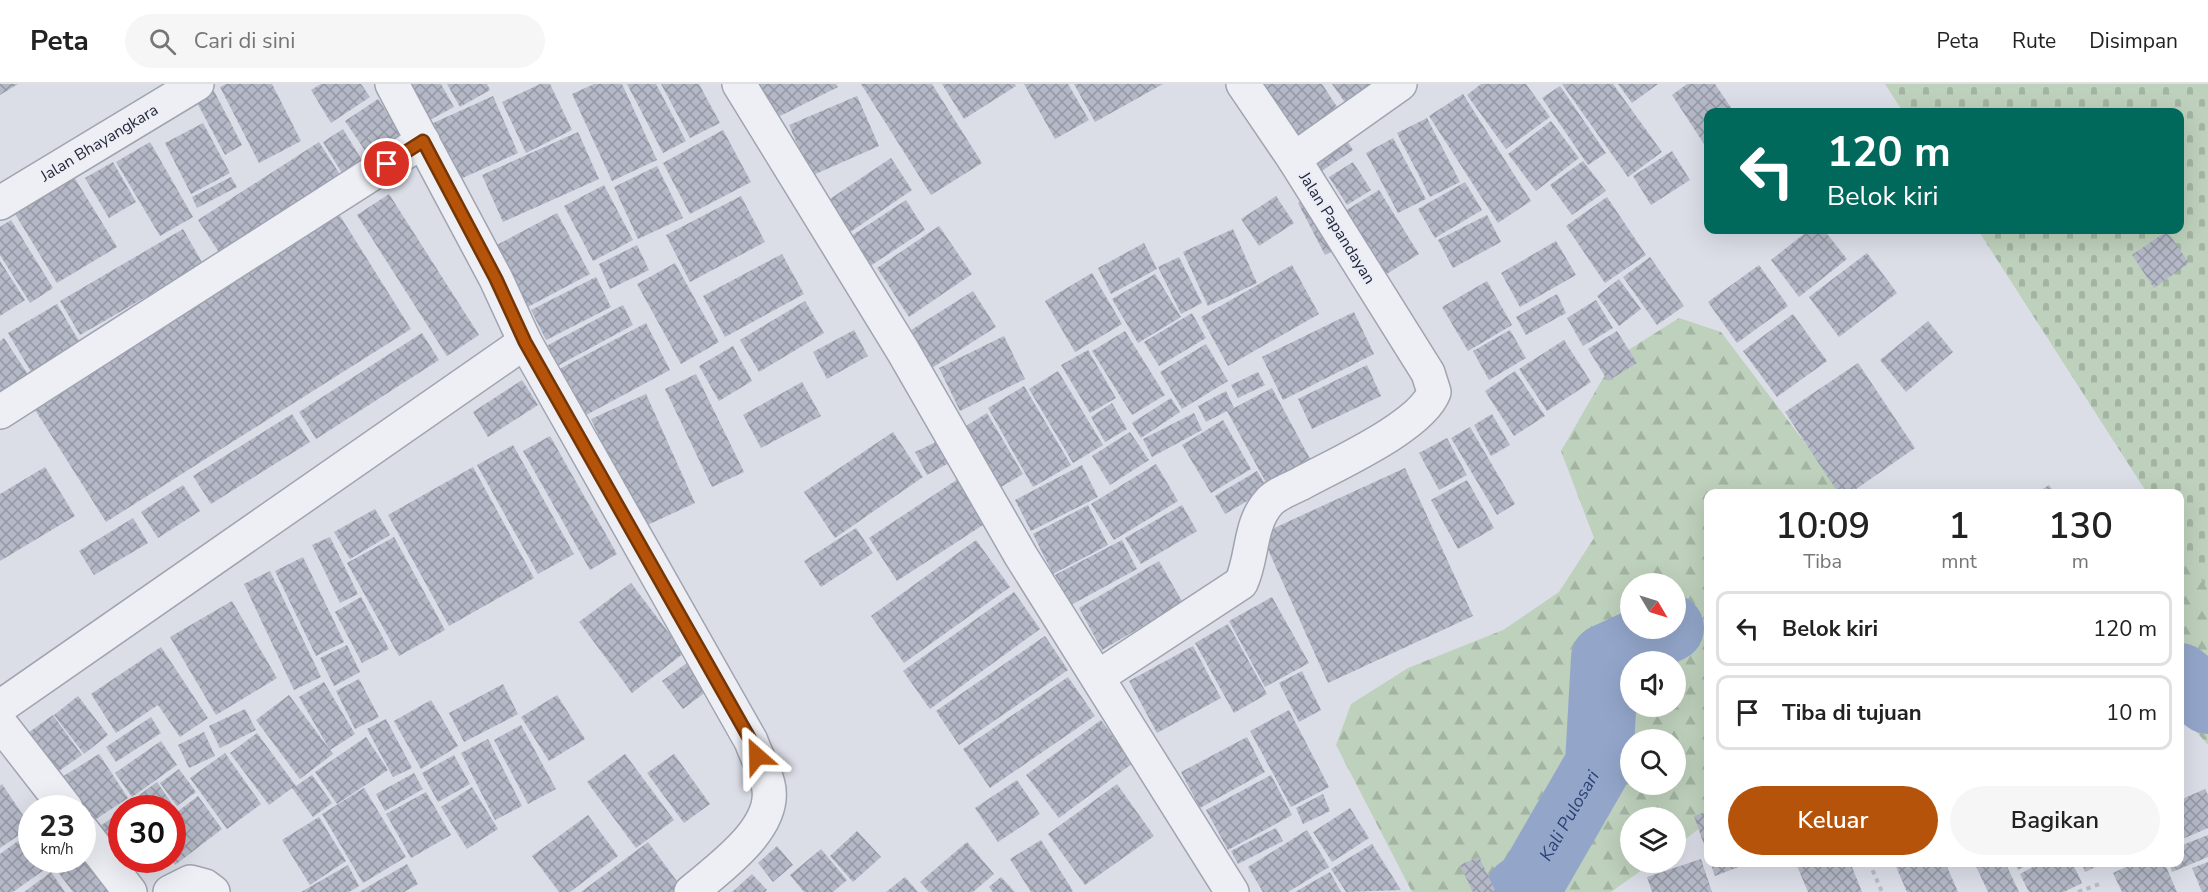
<!DOCTYPE html>
<html lang="id">
<style>
body{margin:0;font-family:"Nunito Sans",sans-serif;background:#f6f6f6;color:#222;height:100vh;display:flex;flex-direction:column;font-size:22px;white-space:nowrap}
*{box-sizing:border-box;margin:0}
p{font-size:20px;color:#767676}
.icon{flex:none;width:33px;height:33px;fill:none;stroke:currentColor;stroke-width:2;stroke-linecap:round;stroke-linejoin:round}
.map{position:relative;flex:1;overflow:hidden}
.drawer{position:absolute;left:1704px;top:405px;width:480px;height:378px;display:flex;flex-direction:column;background:#fff;border-radius:12px;box-shadow:0 6px 24px #0002}
.drawer>*{flex:none}
.guide{position:absolute;left:1704px;top:24px;width:480px;height:126px;border-radius:12px;box-shadow:0 6px 24px #0002;background:#00695c;color:#fff;overflow:hidden}
.needle{width:39px;rotate:128deg}
.tools{position:absolute;left:1620px;top:489px;display:grid;gap:12px}
.tools a{display:grid;place-items:center;width:66px;height:66px;border-radius:50%;background:#fff;box-shadow:0 6px 24px #0002;font-size:30px}
.speed{position:absolute;left:18px;top:711px;display:flex;gap:12px;font-size:30px;font-weight:700;text-align:center}
.speed>*{display:grid;place-content:center;width:78px;height:78px;border-radius:50%;background:#fff;box-shadow:0 6px 24px #0002;line-height:1}
.speed small{font-size:15px;font-weight:400}
.speed .limit{border:9px solid #d22;background:#fff;color:#111}
.pin{position:absolute;display:grid;place-items:center;width:51px;height:51px;color:#fff;margin:-26px;border:3px solid #fff;border-radius:50%;box-shadow:0 2px 6px #0007}
.me{position:absolute;width:66px;margin:-33px;rotate:335deg;stroke-linejoin:round;filter:drop-shadow(0 0 4px #0008)}
.turn{display:flex;align-items:center;gap:21px;height:126px;padding:0 24px;font-size:27px}
.turn .icon{width:78px;height:78px;stroke-width:2.5}
.turn b{display:block;font-size:42px;line-height:51px}
.eta{display:flex;justify-content:space-evenly;align-items:center;height:102px;text-align:center}
.eta b{font-size:36px;font-weight:600;line-height:42px}
.button{display:flex;gap:12px;margin-top:auto;padding:12px 24px}
.button a{flex:1;height:69px;border-radius:36px;background:#b45309;color:#fff;font-size:24px;font-weight:600;line-height:69px;text-align:center}
.button a+a{background:#f6f6f6;color:#222}
ul{padding:0;list-style:none}
li{display:flex;align-items:center;gap:18px;height:75px;margin:0 12px 9px;padding:0 12px;border:3px solid #e0e0e0;border-radius:12px}
li div{flex:1}
li b{display:block;font-size:22px}
li em{font-style:normal}
header{display:flex;align-items:center;gap:36px;box-sizing:border-box;height:84px;padding:0 30px;background:#fff;border-bottom:2px solid #e0e0e0}
header strong{font-size:28px}
nav{display:flex;gap:33px;margin-inline-start:auto;font-size:21px}
.search{width:420px;height:54px;background:#f6f6f6;display:flex;align-items:center;gap:15px;box-sizing:border-box;padding:0 21px;border-radius:33px;color:#767676;font-size:22px}
.map>svg:first-child{display:block}
.forest{fill:url(#forest-firs);fill-rule:evenodd}
.cemetery{fill:url(#cemetery-stones)}
.lines{fill:none;stroke-linecap:round;stroke-linejoin:round}
.river{stroke:#93a6ca;stroke-width:68}
.building{fill:url(#building-cross-hatch)}
.minor-casing{stroke:#a0a4b1;stroke-width:36}
.path{stroke:#b9bcc5;stroke-width:4;stroke-dasharray:4.5 4.5;stroke-linecap:butt}
.minor{stroke:#eeeff5;stroke-width:33}
.route-casing{stroke:#753606;stroke-width:15}
.route{stroke:#b45309;stroke-width:10}
.labels{text-anchor:middle;dominant-baseline:central;stroke-width:5;stroke-linejoin:round;paint-order:stroke}
.street-label{font-size:16px;fill:#242a3e;stroke:#eaedf5}
.water-label{font-size:18px;font-style:italic;fill:#2c4274;stroke:#eaedf5}
</style>
<header>
<strong>Peta</strong>
<div class="search"><svg class="icon" aria-label="search" viewBox="0 0 24 24"><circle cx="10" cy="10" r="6"/><path d="M15 15l6 6"/></svg>Cari di sini</div>
<nav><a>Peta</a><a>Rute</a><a>Disimpan</a></nav>
</header>
<div class="map">
<svg width="2208" height="808" viewBox="0 0 2208 808">
<defs>
<pattern id="forest-firs" width="22" height="20" patternUnits="userSpaceOnUse" patternTransform="scale(1.5)"><rect width="22" height="20" fill="#bed1bc"/><path d="M5 1l3.5 6h-7zM16 11l3.5 6h-7z" fill="#a3b4a3"/></pattern>
<pattern id="cemetery-stones" width="16" height="16" patternUnits="userSpaceOnUse" patternTransform="scale(1.5)"><rect width="16" height="16" fill="#bed1bc"/><path d="M2 7V4a2 2 0 0 1 4 0v3zM10 15v-3a2 2 0 0 1 4 0v3z" fill="#a3b4a3"/></pattern>
<pattern id="building-cross-hatch" width="8" height="8" patternUnits="userSpaceOnUse" patternTransform="scale(1.5)"><rect width="8" height="8" fill="#b5b9c7"/><path d="M0 0l8 8M0 8l8-8" fill="none" stroke="#9397a3"/></pattern>
</defs>
<rect width="100%" height="100%" fill="#dbdee7"/>
<g class="forest">
<path d="M1679,234L1721,248L1843,409L1708,410V738L1676,762V734H1630V778L1652,779L1611,808H1412L1336,661L1351,620L1408,584L1503,546L1559,508L1594,454L1561,367L1614,275ZM1630,500H1676V544H1630ZM1630,578H1676V622H1630ZM1630,656H1676V700H1630Z"/>
<path d="M2208,386V661L2180,629V410H2158Z"/>
</g>
<path class="cemetery" d="M1885,0H2208V506L2180,461V410L2147,409L1978,146H2180V28H1903Z"/>
<g class="lines">
<g class="river">
<path d="M2180,593L2208,616"/>
<path id="s1" d="M1518,808L1531,798L1599,680L1605,574L1670,544"/>
</g>
</g>
<g class="building">
<path d="M0,0H18L0,11Z"/>
<path d="M226,0H272L301,57L259,79L220,3Z"/>
<path d="M321,0H361L370,13L331,39L311,6Z"/>
<path d="M405,0H441L454,23L426,38Z"/>
<path d="M447,0H487L490,6L460,23Z"/>
<path d="M540,0H550L572,46L526,69L502,18Z"/>
<path d="M594,0H622L657,76L612,97L572,10Z"/>
<path d="M627,0H656L686,57L663,69Z"/>
<path d="M661,0H699L720,39L690,54Z"/>
<path d="M759,0H836L838,3L776,34Z"/>
<path d="M861,0H932L982,79L931,111Z"/>
<path d="M942,0H1015L1016,2L964,35Z"/>
<path d="M1024,0H1068L1089,36L1055,55Z"/>
<path d="M1074,0H1163L1095,38Z"/>
<path d="M1250,0H1322L1343,32L1293,65Z"/>
<path d="M1332,0H1369L1375,10L1351,27Z"/>
<path d="M1481,0H1526L1550,33L1506,65L1467,11Z"/>
<path d="M1562,0H1613L1662,68L1628,93Z"/>
<path d="M1618,0H1658L1632,19Z"/>
<path d="M1687,0H1715L1734,28H1708V66L1672,11Z"/>
<path d="M1560,2L1606,69L1588,81L1542,14Z"/>
<path d="M213,5L242,61L225,71L195,15Z"/>
<path d="M1463,10L1531,117L1498,139L1429,32Z"/>
<path d="M493,12L518,69L456,97L431,40Z"/>
<path d="M857,12L879,62L811,92L789,41Z"/>
<path d="M378,15L401,50L368,71L345,37Z"/>
<path d="M1427,34L1460,98L1430,113L1397,49Z"/>
<path d="M1551,37L1579,74L1536,107L1508,70Z"/>
<path d="M203,39L230,89L191,110L165,59Z"/>
<path d="M343,45L363,78L343,91L323,58Z"/>
<path d="M723,46L751,98L690,130L663,79Z"/>
<path d="M578,48L599,95L503,138L482,91Z"/>
<path d="M1342,49L1353,66L1310,95L1298,77Z"/>
<path d="M1393,54L1426,115L1398,129L1366,69Z"/>
<path d="M150,58L193,133L160,152L116,78Z"/>
<path d="M319,58L341,92L220,170L198,136Z"/>
<path d="M1672,67L1690,96L1651,121L1633,92Z"/>
<path d="M891,74L912,106L843,153L821,121Z"/>
<path d="M1583,77L1606,107L1572,131L1550,101Z"/>
<path d="M113,78L136,118L109,134L85,94Z"/>
<path d="M1353,78L1371,106L1347,121L1329,93Z"/>
<path d="M657,82L683,134L638,155L614,103Z"/>
<path d="M71,88L117,163L57,199L12,125Z"/>
<path d="M231,93L237,103L197,124L192,113Z"/>
<path d="M1465,98L1482,126L1435,154L1418,125Z"/>
<path d="M604,101L633,156L593,177L564,122Z"/>
<path d="M1379,106L1419,170L1385,191L1345,127Z"/>
<path d="M389,110L479,251L447,272L357,131Z"/>
<path d="M1315,110L1342,163L1325,171L1298,119Z"/>
<path d="M741,112L765,158L690,198L666,151Z"/>
<path d="M1276,112L1294,139L1259,162L1241,135Z"/>
<path d="M1607,113L1646,171L1605,199L1566,142Z"/>
<path d="M906,116L925,146L861,188L842,158Z"/>
<path d="M337,127L411,245L106,438L32,321Z"/>
<path d="M557,129L590,190L524,225L491,164Z"/>
<path d="M1487,131L1501,158L1453,184L1438,156Z"/>
<path d="M11,136L53,204L30,219L0,171V143Z"/>
<path d="M939,142L972,190L909,233L877,184Z"/>
<path d="M183,145L203,180L80,251L60,217Z"/>
<path d="M1233,145L1257,199L1208,222L1183,168Z"/>
<path d="M1809,146H1824L1847,175L1799,213L1771,176Z"/>
<path d="M2167,147L2189,179L2154,204L2132,171Z"/>
<path d="M1556,157L1576,191L1520,223L1501,189Z"/>
<path d="M1144,159L1157,185L1111,210L1098,184Z"/>
<path d="M637,161L649,186L610,205L599,180Z"/>
<path d="M1867,169L1897,209L1839,253L1809,213Z"/>
<path d="M782,170L804,210L725,253L703,212Z"/>
<path d="M1179,173L1202,219L1181,230L1158,183Z"/>
<path d="M1650,173L1684,222L1657,241L1623,193Z"/>
<path d="M0,177L25,216L0,232Z"/>
<path d="M675,179L719,258L681,280L637,200Z"/>
<path d="M1292,181L1319,230L1228,282L1201,233Z"/>
<path d="M1759,181L1788,222L1737,259L1708,218Z"/>
<path d="M1092,189L1122,240L1075,268L1045,217Z"/>
<path d="M1155,190L1181,233L1138,259L1112,215Z"/>
<path d="M596,193L611,223L546,256L531,226Z"/>
<path d="M1619,195L1641,225L1619,242L1597,212Z"/>
<path d="M1487,197L1512,241L1468,267L1442,223Z"/>
<path d="M973,207L996,243L921,291L897,255Z"/>
<path d="M1557,210L1566,229L1526,251L1516,233Z"/>
<path d="M1596,216L1613,244L1583,262L1567,234Z"/>
<path d="M805,217L824,249L759,288L740,256Z"/>
<path d="M57,220L82,262L33,291L8,249Z"/>
<path d="M623,221L633,241L550,286L539,266Z"/>
<path d="M1354,228L1374,270L1283,316L1262,273Z"/>
<path d="M1192,229L1206,254L1159,282L1144,258Z"/>
<path d="M1793,230L1827,277L1777,313L1743,267Z"/>
<path d="M1928,237L1953,268L1906,308L1880,276Z"/>
<path d="M646,239L670,286L575,337L550,290Z"/>
<path d="M854,246L868,272L827,295L813,268Z"/>
<path d="M1510,246L1526,274L1489,296L1473,267Z"/>
<path d="M1125,247L1165,311L1132,331L1092,267Z"/>
<path d="M1617,247L1637,279L1608,297L1588,265Z"/>
<path d="M422,249L439,276L316,355L299,328Z"/>
<path d="M1004,252L1025,295L960,327L939,284Z"/>
<path d="M4,254L29,292L0,312V257Z"/>
<path d="M1564,256L1591,298L1547,327L1519,285Z"/>
<path d="M1206,260L1228,297L1182,325L1160,288Z"/>
<path d="M733,262L752,297L719,317L699,282Z"/>
<path d="M1088,266L1116,314L1090,329L1061,281Z"/>
<path d="M1858,279L1915,364L1849,410H1839L1785,328Z"/>
<path d="M1367,281L1381,312L1312,345L1298,315Z"/>
<path d="M1058,287L1103,361L1073,379L1029,305Z"/>
<path d="M1515,287L1545,332L1514,352L1485,307Z"/>
<path d="M1258,288L1265,301L1238,314L1231,301Z"/>
<path d="M696,290L744,388L712,403L665,305Z"/>
<path d="M522,296L538,321L488,353L473,328Z"/>
<path d="M802,298L821,332L761,364L743,331Z"/>
<path d="M1024,302L1071,381L1033,403L988,324Z"/>
<path d="M1272,304L1315,384L1271,408L1227,327L1206,338L1198,322L1226,307L1234,324Z"/>
<path d="M646,310L695,419L641,444L591,335Z"/>
<path d="M1171,314L1180,328L1141,354L1132,339Z"/>
<path d="M1112,319L1127,345L1105,358L1091,333Z"/>
<path d="M987,329L1023,390L996,406L961,345Z"/>
<path d="M1194,329L1202,346L1152,373L1143,355Z"/>
<path d="M292,330L310,358L211,420L193,392Z"/>
<path d="M1492,330L1510,361L1491,372L1474,341Z"/>
<path d="M1223,336L1251,385L1211,409L1182,361Z"/>
<path d="M1470,343L1515,420L1497,431L1451,354Z"/>
<path d="M893,348L923,393L835,454L804,408Z"/>
<path d="M1130,348L1149,376L1110,401L1092,372Z"/>
<path d="M550,352L617,470L590,486L523,367Z"/>
<path d="M1447,354L1467,391L1439,406L1419,369Z"/>
<path d="M938,357L949,379L927,391L915,368Z"/>
<path d="M513,361L574,470L538,490L477,381Z"/>
<path d="M1156,380L1178,417L1114,456L1091,420Z"/>
<path d="M1082,381L1098,413L1031,447L1015,416Z"/>
<path d="M45,383L75,432L0,477V410Z"/>
<path d="M473,383L534,494L449,542L388,431Z"/>
<path d="M1405,384L1473,532L1328,599L1261,450Z"/>
<path d="M1257,387L1268,405L1225,430L1215,412Z"/>
<path d="M958,395L986,439L897,497L869,454Z"/>
<path d="M1467,396L1494,444L1458,465L1431,416Z"/>
<path d="M183,401L200,427L158,454L141,428Z"/>
<path d="M2049,401L2055,410H2036Z"/>
<path d="M1088,421L1108,461L1053,490L1033,450Z"/>
<path d="M1182,421L1197,447L1141,480L1125,454Z"/>
<path d="M375,425L390,451L350,475L334,448Z"/>
<path d="M133,434L148,459L94,491L79,467Z"/>
<path d="M856,444L873,469L821,503L804,477Z"/>
<path d="M330,453L358,510L340,519L312,461Z"/>
<path d="M394,453L445,546L399,572L347,479Z"/>
<path d="M976,456L1010,503L904,579L871,532Z"/>
<path d="M1122,456L1137,485L1071,521L1055,491Z"/>
<path d="M303,473L344,558L316,572L275,487Z"/>
<path d="M1159,477L1183,519L1102,566L1079,524Z"/>
<path d="M270,487L321,593L294,606L244,500Z"/>
<path d="M631,499L684,569L632,609L579,538Z"/>
<path d="M1014,508L1040,545L930,625L903,587Z"/>
<path d="M361,513L389,565L362,579L335,528Z"/>
<path d="M1272,513L1309,579L1265,603L1229,537Z"/>
<path d="M232,517L277,594L216,631L170,553Z"/>
<path d="M1228,540L1267,610L1234,629L1195,559Z"/>
<path d="M1045,552L1068,586L959,661L936,627Z"/>
<path d="M347,561L360,588L334,602L320,574Z"/>
<path d="M1193,562L1221,614L1157,649L1129,597Z"/>
<path d="M161,563L208,634L180,653L158,621L116,649L91,610Z"/>
<path d="M691,576L711,604L683,625L662,597Z"/>
<path d="M1302,587L1321,626L1299,638L1279,599Z"/>
<path d="M1068,593L1095,632L990,704L963,665Z"/>
<path d="M359,595L379,633L355,645L336,607Z"/>
<path d="M324,598L355,650L330,666L299,613Z"/>
<path d="M503,600L518,630L464,658L449,629Z"/>
<path d="M289,611L333,670L300,695L256,636Z"/>
<path d="M557,611L585,655L549,677L521,633Z"/>
<path d="M78,612L108,651L84,670L54,631Z"/>
<path d="M431,616L458,662L421,685L394,637Z"/>
<path d="M245,625L256,646L220,664L209,642Z"/>
<path d="M1289,626L1329,703L1291,723L1250,647Z"/>
<path d="M53,631L82,671L49,694L21,654Z"/>
<path d="M151,633L161,649L116,678L106,663Z"/>
<path d="M386,635L412,684L393,693L367,645Z"/>
<path d="M1101,636L1133,679L1059,734L1026,691Z"/>
<path d="M521,641L556,705L528,720L494,656Z"/>
<path d="M204,648L215,672L189,684L178,661Z"/>
<path d="M257,649L296,702L312,691L332,719L313,733L292,704L269,721L230,669Z"/>
<path d="M366,653L388,686L337,720L315,688Z"/>
<path d="M1247,653L1265,688L1200,724L1181,688Z"/>
<path d="M488,655L522,722L495,736L461,669Z"/>
<path d="M161,657L177,681L132,713L115,689Z"/>
<path d="M225,669L261,720L227,745L190,694Z"/>
<path d="M99,670L128,714L84,743L82,724H72L54,698Z"/>
<path d="M625,670L674,736L636,764L587,698Z"/>
<path d="M674,670L710,720L684,739L647,689Z"/>
<path d="M454,671L470,700L438,718L422,689Z"/>
<path d="M179,685L196,708L177,722L160,699Z"/>
<path d="M414,689L423,705L385,727L376,710Z"/>
<path d="M1271,691L1292,731L1228,766L1206,726Z"/>
<path d="M1017,696L1040,730L998,758L975,724Z"/>
<path d="M157,698L177,727L172,730V724H130L127,720Z"/>
<path d="M2,700L31,743L0,764V702Z"/>
<path d="M1117,700L1154,752L1085,801L1048,750Z"/>
<path d="M472,703L498,745L467,765L441,723Z"/>
<path d="M364,704L406,773L363,799L322,730Z"/>
<path d="M2205,705L2208,711V744L2180,756V716Z"/>
<path d="M426,708L451,751L411,774L386,730Z"/>
<path d="M1323,710L1330,727L1303,740L1296,724Z"/>
<path d="M198,712L222,745L175,781L171,776L172,732Z"/>
<path d="M1350,724L1369,754L1332,778L1313,748Z"/>
<path d="M122,727V769L113,775L93,747Z"/>
<path d="M1708,727V772L1694,732Z"/>
<path d="M588,731L618,772L570,808H559L532,772Z"/>
<path d="M319,733L346,777L310,801L282,756Z"/>
<path d="M1276,744L1283,757L1238,780L1231,767Z"/>
<path d="M1307,746L1329,783L1288,808H1263L1248,783Z"/>
<path d="M32,747V776H58L13,808H0V770Z"/>
<path d="M857,747L881,773L853,798L830,772Z"/>
<path d="M2208,751V773L2172,788L2169,778H2180V762Z"/>
<path d="M1041,756L1073,807L1071,808H1031L1010,775Z"/>
<path d="M648,758L685,808H581Z"/>
<path d="M967,758L994,790L973,808H929L920,798Z"/>
<path d="M1372,760L1401,806L1346,808L1331,785Z"/>
<path d="M777,762L793,781L773,798L758,779Z"/>
<path d="M821,765L847,796L833,808H804L790,791Z"/>
<path d="M82,767L113,808H73L55,784L66,776H82Z"/>
<path d="M1479,773L1495,806L1490,808H1473L1460,781Z"/>
<path d="M1701,775L1712,808H1652L1647,793Z"/>
<path d="M1710,778H1740L1741,782L1715,792Z"/>
<path d="M1806,778H1850L1862,808H1808L1797,782Z"/>
<path d="M1894,778H1945L1958,808H1907Z"/>
<path d="M1974,778H2005L2019,808H1988Z"/>
<path d="M2014,778H2033L2018,786Z"/>
<path d="M2042,778H2072L2082,799L2064,808H2029L2020,790Z"/>
<path d="M2081,778H2106L2085,788Z"/>
<path d="M2136,778H2164L2177,808H2122L2113,789Z"/>
<path d="M2208,778V808H2202L2192,784Z"/>
<path d="M407,780L418,800L404,808H359Z"/>
<path d="M348,781L359,802L349,808H301Z"/>
<path d="M51,788L65,808H24Z"/>
<path d="M1330,788L1341,808H1295Z"/>
<path d="M752,790L767,806L765,808H732Z"/>
<path d="M905,793L918,808H886Z"/>
<path d="M1001,793L1015,808H993L989,803Z"/>
</g>
<g class="lines">
<defs>
<g id="minor">
<path d="M739,0L903,267L1021,472L1232,808"/>
<path d="M1294,75L1400,0"/>
<path id="s2" d="M0,119L197,0"/>
<path d="M525,258L751,657C756,671 764,685 768,700C779,743 719,784 691,808"/>
<path d="M0,328L423,57"/>
<path d="M1098,593L1241,499C1253,474 1249,440 1269,418C1276,410 1290,405 1300,400C1334,381 1421,343 1434,308L1428,289L1294,75L1243,0"/>
<path d="M0,623L525,258L496,195L392,0"/>
<path d="M0,639L66,724"/>
<path d="M82,746L130,808"/>
<path d="M170,808L190,798L205,802L213,808"/>
</g>
</defs>
<use href="#minor" class="minor-casing"/>
<g class="path">
<path d="M1869,778L1882,808"/>
<path d="M2078,808L2102,799"/>
</g>
<use href="#minor" class="minor"/>
</g>
<g class="lines">
<defs>
<path id="route" d="M387,80L423,57L496,195L525,258L751,657L757,672"/>
</defs>
<use href="#route" class="route-casing"/>
<use href="#route" class="route"/>
</g>
<g class="labels">
<g class="street-label">
<text stroke="none"><textPath href="#s2" startOffset="116">Jalan Bhayangkara</textPath></text>
<text transform="translate(1337 144) rotate(58)">Jalan Papandayan</text>
</g>
<g class="water-label">
<text stroke="none"><textPath href="#s1" startOffset="93">Kali Pulosari</textPath></text>
</g>
</g>
</svg>
<div class="tools">
<a><svg class="needle" viewBox="-14 -14 28 28"><path d="M0-13l5 13h-10z" fill="#e53935"/><path d="M0 13l5-13h-10z" fill="#767676"/></svg></a>
<a><svg class="icon" aria-label="sound" viewBox="0 0 24 24"><path d="M4 9h4l5-4v14l-5-4H4zM17 9q2 3 0 6"/></svg></a>
<a><svg class="icon" aria-label="search" viewBox="0 0 24 24"><circle cx="10" cy="10" r="6"/><path d="M15 15l6 6"/></svg></a>
<a><svg class="icon" aria-label="layers" viewBox="0 0 24 24"><path d="M12 4l9 5-9 5-9-5zM3 14l9 5 9-5"/></svg></a>
</div>
<div class="speed"><div>23<small>km/h</small></div><div class="limit">30</div></div>
<div class="pin" style="left:387px;top:80px;background:#d93025"><svg class="icon" aria-label="arrive" viewBox="0 0 24 24"><path d="M6 21V4h12l-3 4 3 4H6"/></svg></div>
<svg class="me" style="left:757px;top:672px" viewBox="-20 -20 40 40"><path d="M0-17L14 15 0 8-14 15z" fill="#b45309" stroke="#fff" stroke-width="4"/></svg>
<div class="guide">
<div class="turn"><svg class="icon" aria-label="left" viewBox="0 0 24 24"><path d="M17 20v-9H6M10 6l-5 5 5 5"/></svg><div><b>120 m</b>Belok kiri</div></div>
</div>
<section class="drawer">
<div class="eta">
<div><b>10:09</b><p>Tiba</p></div>
<div><b>1</b><p>mnt</p></div>
<div><b>130</b><p>m</p></div>
</div>
<ul>
<li><svg class="icon" aria-label="left" viewBox="0 0 24 24"><path d="M17 20v-9H6M10 6l-5 5 5 5"/></svg><div><b>Belok kiri</b></div><em>120 m</em></li>
<li><svg class="icon" aria-label="arrive" viewBox="0 0 24 24"><path d="M6 21V4h12l-3 4 3 4H6"/></svg><div><b>Tiba di tujuan</b></div><em>10 m</em></li>
</ul>
<div class="button"><a>Keluar</a><a>Bagikan</a></div>
</section>
</div>
